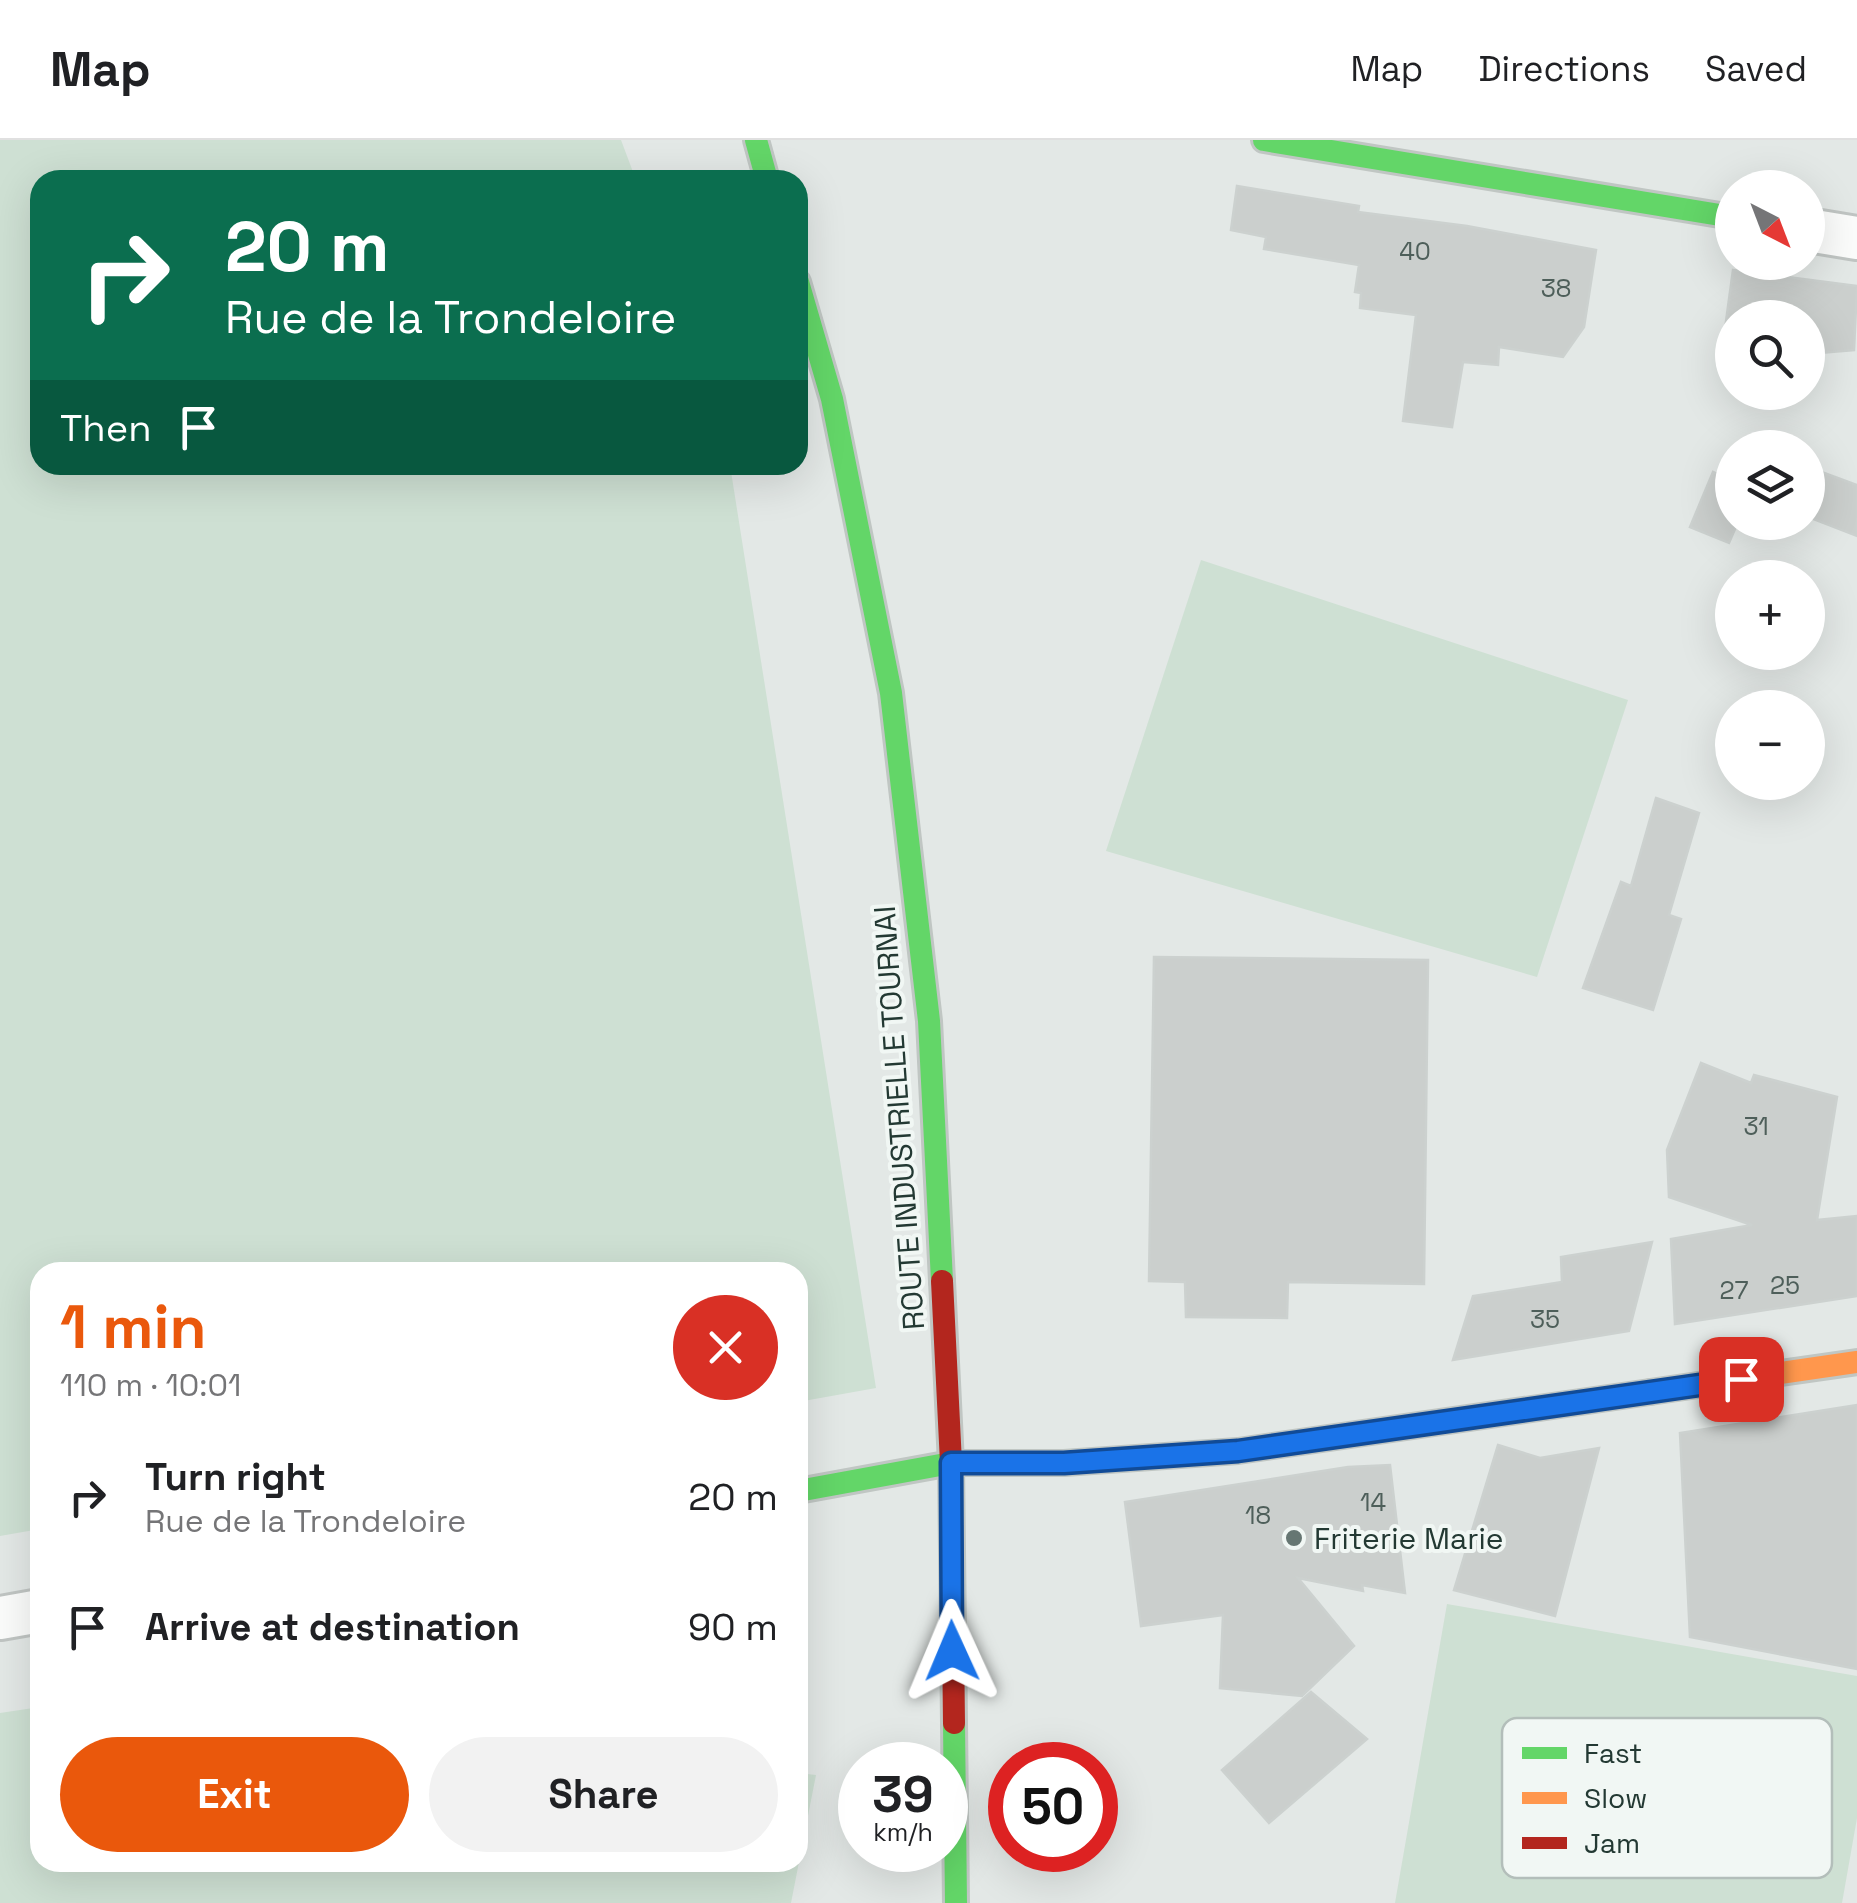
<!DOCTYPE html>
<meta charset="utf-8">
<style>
body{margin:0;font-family:"Space Grotesk",sans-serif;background:#f2f2f2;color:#202124;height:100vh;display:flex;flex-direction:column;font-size:38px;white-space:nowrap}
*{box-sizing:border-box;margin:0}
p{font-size:32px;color:#757577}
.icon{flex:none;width:55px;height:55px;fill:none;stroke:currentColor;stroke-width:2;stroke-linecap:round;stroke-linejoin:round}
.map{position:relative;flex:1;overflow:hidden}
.details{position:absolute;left:30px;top:1122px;width:778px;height:610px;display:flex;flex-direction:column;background:#fff;border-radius:30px;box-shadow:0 10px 40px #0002}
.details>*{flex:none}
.hud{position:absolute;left:30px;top:30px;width:778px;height:305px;border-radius:30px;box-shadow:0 10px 40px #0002;background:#0b6e4f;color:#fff;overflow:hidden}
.needle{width:65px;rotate:138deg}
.controls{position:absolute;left:1715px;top:30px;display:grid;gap:20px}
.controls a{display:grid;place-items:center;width:110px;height:110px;border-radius:50%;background:#fff;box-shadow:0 10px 40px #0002;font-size:50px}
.speed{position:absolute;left:838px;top:1602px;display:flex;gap:20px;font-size:50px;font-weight:700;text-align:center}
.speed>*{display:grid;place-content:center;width:130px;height:130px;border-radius:50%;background:#fff;box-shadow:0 10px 40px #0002;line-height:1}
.speed small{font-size:25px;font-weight:400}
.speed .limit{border:15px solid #d22;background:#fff;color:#111}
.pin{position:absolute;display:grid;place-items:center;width:85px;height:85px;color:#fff;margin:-42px;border-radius:20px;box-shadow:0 5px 15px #0006}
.me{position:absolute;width:110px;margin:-55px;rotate:359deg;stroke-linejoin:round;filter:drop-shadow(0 0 8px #0008)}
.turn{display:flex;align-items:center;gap:35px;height:210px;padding:0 30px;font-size:45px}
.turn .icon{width:130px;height:130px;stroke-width:2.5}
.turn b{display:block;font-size:70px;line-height:85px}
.then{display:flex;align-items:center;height:95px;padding:0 30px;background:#0003;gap:20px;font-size:38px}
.round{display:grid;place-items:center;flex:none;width:105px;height:105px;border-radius:52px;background:#f2f2f2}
.summary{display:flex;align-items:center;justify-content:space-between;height:170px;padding:0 30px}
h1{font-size:60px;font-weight:800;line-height:75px;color:#ea580c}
.button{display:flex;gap:20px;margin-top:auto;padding:20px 30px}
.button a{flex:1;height:115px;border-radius:60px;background:#ea580c;color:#fff;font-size:40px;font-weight:800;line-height:115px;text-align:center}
.button a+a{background:#f2f2f2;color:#202124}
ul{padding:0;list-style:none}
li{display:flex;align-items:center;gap:30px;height:130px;padding:0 30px}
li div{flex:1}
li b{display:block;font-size:38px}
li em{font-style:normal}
header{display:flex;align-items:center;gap:60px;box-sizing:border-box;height:140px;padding:0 50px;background:#fff;border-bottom:2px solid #e0e0e0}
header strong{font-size:48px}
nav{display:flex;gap:55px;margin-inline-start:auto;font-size:35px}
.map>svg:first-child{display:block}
.green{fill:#cee0d3}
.building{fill:#cbcfcd;stroke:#ccd1cf;stroke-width:2.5}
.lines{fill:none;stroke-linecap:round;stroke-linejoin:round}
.street-casing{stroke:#c0c5c3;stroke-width:48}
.fast-casing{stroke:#c0c6c3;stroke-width:28}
.slow-casing{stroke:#c0c6c3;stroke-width:28}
.jam-casing{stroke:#c0c6c3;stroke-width:28}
.street{stroke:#fbfcfb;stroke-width:42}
.fast{stroke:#63d668;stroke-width:22}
.slow{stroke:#ff974d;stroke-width:22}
.jam{stroke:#b3261e;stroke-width:22}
.route-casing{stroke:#114b97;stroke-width:25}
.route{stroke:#1a73e8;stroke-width:18}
.poi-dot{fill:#667672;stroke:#f1f7f4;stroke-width:4}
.labels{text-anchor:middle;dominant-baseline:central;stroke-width:8;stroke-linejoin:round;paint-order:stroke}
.number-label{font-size:25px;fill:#4e5f5a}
.street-label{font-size:30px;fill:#233933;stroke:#f1f7f4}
.poi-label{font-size:30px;fill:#233933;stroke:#f1f7f4;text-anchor:start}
.key{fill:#f1f7f4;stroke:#b3beba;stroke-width:2.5}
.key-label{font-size:28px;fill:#233933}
</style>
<header>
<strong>Map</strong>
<nav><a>Map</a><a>Directions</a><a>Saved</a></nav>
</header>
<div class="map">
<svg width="1857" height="1763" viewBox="0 0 1857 1763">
<rect width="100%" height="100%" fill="#e3e8e6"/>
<g class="green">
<path d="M0,0H621L636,40H40V325H730L876,1248L798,1262V1132H40V1389L0,1396Z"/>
<path d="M1201,420L1628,560L1537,837L1106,711Z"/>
<path d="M1447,1464L1857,1536V1678L1842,1763H1395Z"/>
<path d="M40,1567V1722H798V1633L816,1635L791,1763H0V1573Z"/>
</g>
<g class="building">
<path d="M1237,46L1359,66L1358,72L1467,86L1596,110L1584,187L1563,217L1499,207L1498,225L1463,222L1452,287L1403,281L1416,175L1360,168L1361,153L1355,152L1359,125L1264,109L1266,97L1231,90Z"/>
<path d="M1733,130L1857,146L1854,210L1808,214V178H1732V197L1724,196Z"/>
<path d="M1808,327L1857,345V396L1808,377Z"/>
<path d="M1713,332L1732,341V382H1738L1729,403L1690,387Z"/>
<path d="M1656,658L1699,673L1669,775L1681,779L1653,870L1583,848L1621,742L1631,746Z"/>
<path d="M1154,817L1428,820L1424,1144L1288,1142L1287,1178L1186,1177L1185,1142L1149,1141Z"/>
<path d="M1701,923L1751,943L1754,935L1837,957L1817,1080L1857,1076V1156L1675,1184L1671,1099L1752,1085L1669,1057L1667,1010Z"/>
<path d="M1652,1102L1629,1191L1453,1220L1473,1156L1562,1142L1561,1117Z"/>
<path d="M1857,1265V1529L1690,1497L1680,1293Z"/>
<path d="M1498,1305L1540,1318L1599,1308L1555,1476L1454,1450Z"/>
<path d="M1390,1325L1405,1453L1362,1445L1363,1451L1298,1438L1354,1506L1302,1556L1220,1548L1223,1475L1141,1486L1125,1362L1348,1327Z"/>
<path d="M1311,1552L1367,1599L1269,1683L1222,1630Z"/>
</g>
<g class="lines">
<defs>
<g id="street">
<path d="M1808,90L1857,98"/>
<path d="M0,1478L40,1471"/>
</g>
<g id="fast">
<path d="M756,0L767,40"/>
<path d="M1264,0L1732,77"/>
<path d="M798,142L832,259L891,553L929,881L942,1141"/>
<path d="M798,1351L951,1323H1064L1238,1311L1650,1252"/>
<path d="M954,1583L956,1763"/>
</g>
<path id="slow" d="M1650,1252L1857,1222"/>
<path id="jam" d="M942,1141L951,1323L954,1583"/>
</defs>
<use href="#street" class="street-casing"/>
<use href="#fast" class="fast-casing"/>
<use href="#slow" class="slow-casing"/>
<use href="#jam" class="jam-casing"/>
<use href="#street" class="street"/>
<use href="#fast" class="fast"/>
<use href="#slow" class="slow"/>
<use href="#jam" class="jam"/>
</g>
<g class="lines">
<defs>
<path id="route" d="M952,1511L951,1323H1064L1238,1311L1741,1239"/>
</defs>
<use href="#route" class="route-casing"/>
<use href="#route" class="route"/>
</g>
<circle class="poi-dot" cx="1294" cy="1398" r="10"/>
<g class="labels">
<g class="number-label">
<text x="1415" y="111">40</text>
<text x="1556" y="148">38</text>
<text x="1756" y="986">31</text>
<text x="1785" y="1145">25</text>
<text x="1734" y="1150">27</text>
<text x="1545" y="1179">35</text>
<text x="1373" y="1362">14</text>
<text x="1258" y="1375">18</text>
</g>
<g class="street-label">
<text transform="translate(899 978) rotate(-94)">ROUTE INDUSTRIELLE TOURNAI</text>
</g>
<g class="poi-label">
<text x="1314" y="1398">Friterie Marie</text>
</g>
</g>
<rect x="1502" y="1578" width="330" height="160" rx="15" class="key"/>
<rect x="1522" y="1607" width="45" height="12" fill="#63d668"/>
<rect x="1522" y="1652" width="45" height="12" fill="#ff974d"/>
<rect x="1522" y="1697" width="45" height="12" fill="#b3261e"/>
<g class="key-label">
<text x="1584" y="1623">Fast</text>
<text x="1584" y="1668">Slow</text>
<text x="1584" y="1713">Jam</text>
</g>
</svg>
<div class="controls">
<a><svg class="needle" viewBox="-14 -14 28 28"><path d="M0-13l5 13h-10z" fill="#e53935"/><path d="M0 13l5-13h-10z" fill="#757577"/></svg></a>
<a><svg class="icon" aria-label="search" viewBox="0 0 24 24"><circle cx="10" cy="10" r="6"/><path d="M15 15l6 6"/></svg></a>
<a><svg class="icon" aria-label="layers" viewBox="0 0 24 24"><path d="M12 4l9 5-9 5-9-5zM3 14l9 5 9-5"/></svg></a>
<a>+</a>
<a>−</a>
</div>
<div class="speed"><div>39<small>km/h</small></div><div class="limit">50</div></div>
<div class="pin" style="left:1741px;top:1239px;background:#d93025"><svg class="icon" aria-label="arrive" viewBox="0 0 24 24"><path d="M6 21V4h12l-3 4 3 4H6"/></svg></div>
<svg class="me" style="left:952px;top:1511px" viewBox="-20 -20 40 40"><path d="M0-17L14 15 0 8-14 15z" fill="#1a73e8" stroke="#fff" stroke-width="4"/></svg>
<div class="hud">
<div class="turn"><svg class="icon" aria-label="right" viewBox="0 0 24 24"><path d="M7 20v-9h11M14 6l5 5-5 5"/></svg><div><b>20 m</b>Rue de la Trondeloire</div></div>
<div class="then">Then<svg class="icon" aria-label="arrive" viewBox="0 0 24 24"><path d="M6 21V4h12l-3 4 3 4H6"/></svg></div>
</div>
<section class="details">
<div class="summary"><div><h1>1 min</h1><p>110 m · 10:01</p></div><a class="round" style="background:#d93025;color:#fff"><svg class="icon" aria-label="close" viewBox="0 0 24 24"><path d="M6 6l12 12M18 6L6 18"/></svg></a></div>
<ul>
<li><svg class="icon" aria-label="right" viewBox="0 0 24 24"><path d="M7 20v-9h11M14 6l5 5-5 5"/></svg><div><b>Turn right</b><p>Rue de la Trondeloire</p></div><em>20 m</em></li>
<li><svg class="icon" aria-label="arrive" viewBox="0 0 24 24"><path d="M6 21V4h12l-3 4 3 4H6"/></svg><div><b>Arrive at destination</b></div><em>90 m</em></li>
</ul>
<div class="button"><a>Exit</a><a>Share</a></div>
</section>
</div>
